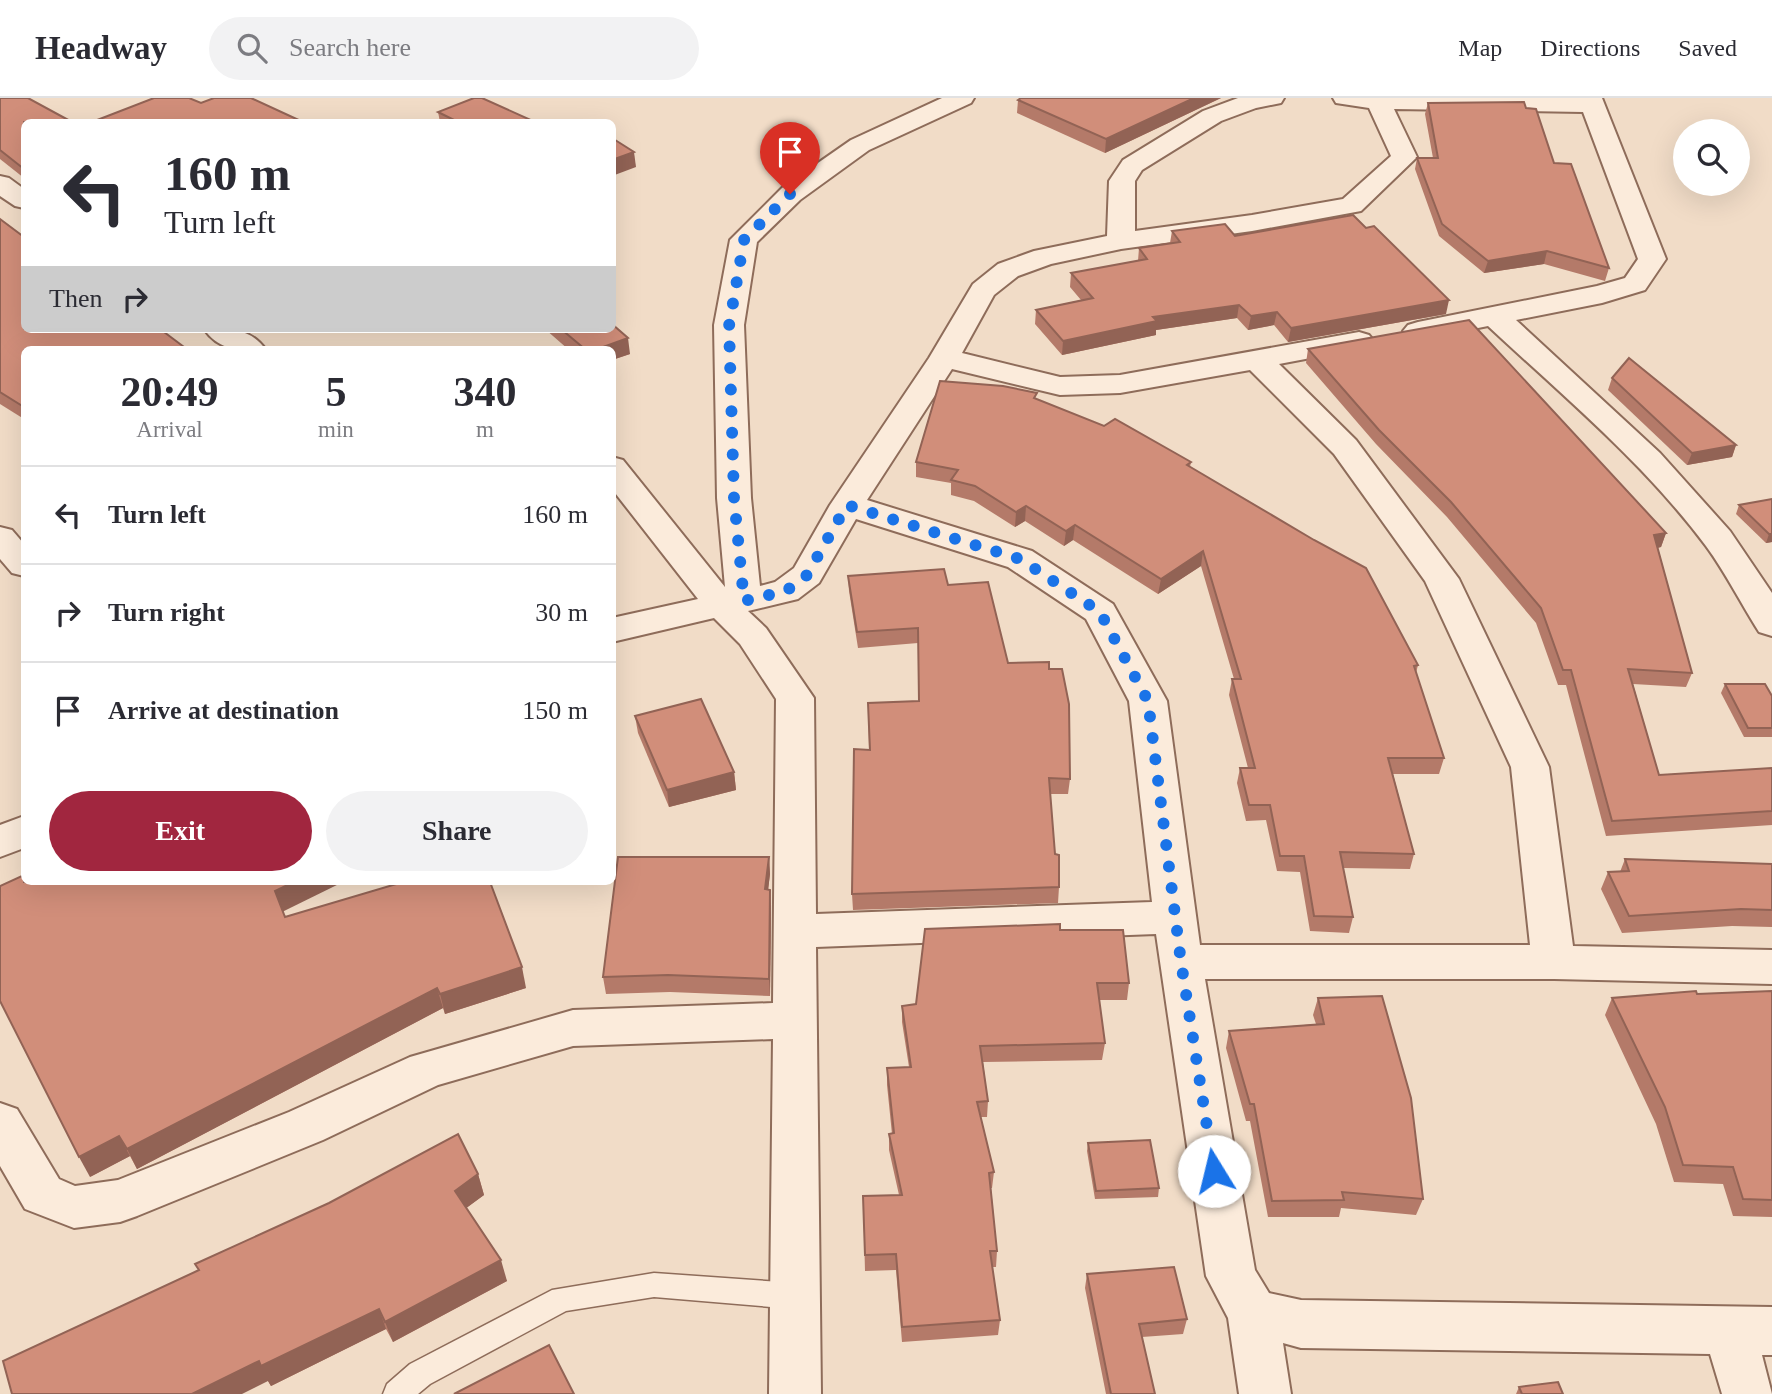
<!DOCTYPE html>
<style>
body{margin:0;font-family:"Times New Roman",serif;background:#f2f2f3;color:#2b2b33;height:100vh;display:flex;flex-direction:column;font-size:26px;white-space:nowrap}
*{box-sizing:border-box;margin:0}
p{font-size:23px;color:#7c7c81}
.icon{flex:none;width:38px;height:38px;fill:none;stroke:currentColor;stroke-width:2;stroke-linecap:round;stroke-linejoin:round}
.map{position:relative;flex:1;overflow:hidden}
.drawer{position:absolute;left:21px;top:248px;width:595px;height:539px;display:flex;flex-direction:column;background:#fff;border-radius:10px;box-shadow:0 7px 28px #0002}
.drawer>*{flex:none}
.banner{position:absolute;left:21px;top:21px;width:595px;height:214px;border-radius:10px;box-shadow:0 7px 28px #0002;background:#fff;color:#2b2b33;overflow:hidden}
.buttons{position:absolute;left:1673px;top:21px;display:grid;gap:14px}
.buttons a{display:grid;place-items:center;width:77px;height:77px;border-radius:50%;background:#fff;box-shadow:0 7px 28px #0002;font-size:35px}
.pin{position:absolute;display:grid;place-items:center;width:60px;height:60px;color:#fff;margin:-72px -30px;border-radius:50% 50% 50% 0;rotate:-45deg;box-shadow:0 0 7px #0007}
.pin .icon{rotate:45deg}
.me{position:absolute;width:77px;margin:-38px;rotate:351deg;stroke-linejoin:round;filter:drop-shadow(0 0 5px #0008)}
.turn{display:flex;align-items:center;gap:24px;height:147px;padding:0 28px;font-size:32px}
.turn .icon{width:91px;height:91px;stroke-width:2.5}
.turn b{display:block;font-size:49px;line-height:60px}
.then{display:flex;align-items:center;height:66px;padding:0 28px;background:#0003;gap:14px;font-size:26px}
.eta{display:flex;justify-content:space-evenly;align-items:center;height:119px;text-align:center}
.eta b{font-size:42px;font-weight:700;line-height:49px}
.button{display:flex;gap:14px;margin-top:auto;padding:14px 28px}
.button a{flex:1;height:80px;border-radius:42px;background:#a1263f;color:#fff;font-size:28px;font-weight:700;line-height:80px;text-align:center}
.button a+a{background:#f2f2f3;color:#2b2b33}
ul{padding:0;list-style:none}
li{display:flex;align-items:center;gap:21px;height:98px;padding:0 28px;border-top:2px solid #e1e1e2}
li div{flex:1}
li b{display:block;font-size:26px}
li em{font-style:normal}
header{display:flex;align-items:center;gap:42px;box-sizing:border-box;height:98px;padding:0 35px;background:#fff;border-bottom:2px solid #e1e1e2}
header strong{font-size:33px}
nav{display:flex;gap:38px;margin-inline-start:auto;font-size:24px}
.search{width:490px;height:63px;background:#f2f2f3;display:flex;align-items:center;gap:18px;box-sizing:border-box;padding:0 24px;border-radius:38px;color:#7c7c81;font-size:26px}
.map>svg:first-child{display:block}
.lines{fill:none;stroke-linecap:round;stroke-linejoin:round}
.lane-casing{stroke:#8e6c5a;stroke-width:3}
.street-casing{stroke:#8e6c5a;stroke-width:4}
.lane{fill:#fbebdb;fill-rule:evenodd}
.street{fill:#fbebdb;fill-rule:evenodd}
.wall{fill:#b47a69}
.shaded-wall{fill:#926355}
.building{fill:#d18e7a;stroke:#926355;stroke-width:2}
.route{stroke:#1a73e8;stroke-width:12;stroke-dasharray:0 21.6}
</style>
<header>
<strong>Headway</strong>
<div class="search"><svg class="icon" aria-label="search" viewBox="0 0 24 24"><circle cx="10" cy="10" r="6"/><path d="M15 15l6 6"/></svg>Search here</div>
<nav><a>Map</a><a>Directions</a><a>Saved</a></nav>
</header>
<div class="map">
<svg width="1772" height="1296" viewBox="0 0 1772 1296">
<rect width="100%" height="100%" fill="#f1dcc7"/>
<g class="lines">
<defs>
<path id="lane" d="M654,1175L795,1185L805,1189L809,1198L805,1207L795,1211L654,1199L566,1213L430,1286L418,1296H383L387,1286L410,1266L552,1192Z"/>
<g id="street">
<path d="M942,0H974L971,5L869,52L800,102L757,144L744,227L751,400L760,488L775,484L794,470L830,407L929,260L973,186L998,166L1034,153L1107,138L1109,83L1123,62L1203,13L1238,0H1284L1281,5L1256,10L1221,23L1142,72L1135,83V133L1252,117L1343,101L1391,58L1369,10L1336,5L1333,0H1602L1666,161L1645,192L1602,205L1516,222L1660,355L1730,433L1772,495V538L1759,534C1741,506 1726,475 1706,448C1644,365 1563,298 1488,228L1418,242L1408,239L1403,233L1408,227L1418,224L1597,188L1625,180L1638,161L1583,14L1394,11L1417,59L1361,113L1252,133L1121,151L1051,166L1018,178L994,197L962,255L1060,279L1120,277L1359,234L1369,237L1374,243L1369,249L1279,266L1356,342L1459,481L1549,669L1573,848L1772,852V886L1554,881H1205L1255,1172L1269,1195L1301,1202L1772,1209V1257H1762L1772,1296H1722L1710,1256L1301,1250L1283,1245L1291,1296H1239L1228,1220L1206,1178L1156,836L816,849L821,1296H769L773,941L573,948L438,987L323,1042L137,1118L120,1124L74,1130L25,1111L0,1068V1005L17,1011L59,1081L75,1088L118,1082L289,1014L410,959L573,912L773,905L776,601L740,546L714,520L612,544V520L698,501L612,391V359L623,362L725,489L717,400L714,227L730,142L782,90L851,42ZM952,271L1060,297L1120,295L1250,272L1334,356L1425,483L1511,669L1530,847H1200L1167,603L1113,506L1032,453L867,402ZM856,421L1008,469L1086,521L1129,603L1152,804L816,816L814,600L766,530L748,513L798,501L819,485Z"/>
<path d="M0,78L9,80L24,91V110L15,108L0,98Z"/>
<path d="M204,231C229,231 250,229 266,252C241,252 220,254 204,231Z"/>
<path d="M0,429L12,432L24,446V478L12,475L0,461Z"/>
<path d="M24,718V750L0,759V727Z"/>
</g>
</defs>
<use href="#lane" class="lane-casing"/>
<use href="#street" class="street-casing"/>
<use href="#lane" class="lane"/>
<use href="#street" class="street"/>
</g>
<g class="wall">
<path d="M0,0L24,24V80L0,61Z"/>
<path d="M1021,0H1221L1105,55L1017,15L1018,2Z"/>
<path d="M1428,5L1526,10L1609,170L1605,183L1544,166L1484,175L1439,138L1415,71L1417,60H1433L1425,16Z"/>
<path d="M438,14L535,24H440Z"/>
<path d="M0,121L24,252V321L0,306Z"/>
<path d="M1172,133L1235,138L1446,216L1288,244L1274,227L1248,232L1237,220L1156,232V237L1062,257L1035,226L1036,212L1081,202L1070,189L1071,175L1138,163L1139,150L1170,145Z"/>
<path d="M545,231H612L630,256L612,262V252H569Z"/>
<path d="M1308,251L1666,435L1661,449L1658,450L1692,575L1686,589L1633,586L1659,677L1772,670V727L1606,738L1566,587H1558L1536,525L1447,419L1376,346L1306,265Z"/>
<path d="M1612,280L1736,347L1732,359L1687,367L1608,292Z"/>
<path d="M1036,301L1191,364L1190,369L1418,567L1416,575L1444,660L1439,676H1393L1414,756L1410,771L1343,770L1353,819L1349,835L1310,833L1300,774L1277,773L1266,722L1246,723L1237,685L1240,670H1248L1229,597L1232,581H1234L1201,468L1158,496L1073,442L1064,448L1025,423L1015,429L974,403L951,397V385L916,379V364Z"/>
<path d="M1772,401V444L1766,445L1736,416L1739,407Z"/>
<path d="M848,478L948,487L1008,565L1049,571L1070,681L1068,696H1050L1055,756L1059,789L1058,805L853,812L852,796L869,652L868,605L919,603L918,545L858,550L849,493Z"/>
<path d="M1725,586L1772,598V639H1744L1721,595Z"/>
<path d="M635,618L734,674L736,692L669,709L638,635Z"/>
<path d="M769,759L770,776L768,792H770L771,809L770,898L670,894L606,896L603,879Z"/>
<path d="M1625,761L1772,766V829L1732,828L1622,835L1601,791L1608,774H1620Z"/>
<path d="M283,813L285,819L526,890L445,916L443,910L137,1071L130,1058L90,1079Z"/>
<path d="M1060,832L1129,885L1127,902H1099L1105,945L1102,962L983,964L988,1003L987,1019H981L994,1074L992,1090H991L997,1153L996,1169H992L1000,1222L998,1237L902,1244L896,1172L865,1173L863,1098L899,1097L889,1052V1036H892L887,987V970L909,969L902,924V908L916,906Z"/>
<path d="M1772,893V1119L1733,1118L1723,1086L1674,1084L1656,1026L1605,917L1612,900Z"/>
<path d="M1318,900L1423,1101L1416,1117L1341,1110L1339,1119H1268L1250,1023H1246L1226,950L1229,933L1316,926L1313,917Z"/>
<path d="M1088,1045L1159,1090L1158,1099L1095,1101L1087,1053Z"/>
<path d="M478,1076L484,1097L466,1110L507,1183L393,1244L386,1231L271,1288L268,1283Z"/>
<path d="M1087,1176L1187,1221L1183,1236L1142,1239L1155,1296H1106L1085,1190Z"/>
<path d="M1519,1289L1563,1296H1516Z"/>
</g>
<g class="shaded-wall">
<path d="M1194,0H1221L1105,55L1106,41Z"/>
<path d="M634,54L636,69L612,78V62Z"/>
<path d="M1547,153L1544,166L1484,175L1488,163Z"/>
<path d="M1449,202L1446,216L1288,244L1291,230Z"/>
<path d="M1239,207L1237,220L1156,232V237L1062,257L1063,243L1153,219Z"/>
<path d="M1277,214L1274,227L1248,232L1251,218Z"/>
<path d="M628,240L630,256L612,262V252H595Z"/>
<path d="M1736,347L1732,359L1687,367L1692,355Z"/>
<path d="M1026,408L1025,423L1015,429L1016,414Z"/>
<path d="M1075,427L1073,442L1064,448L1066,433Z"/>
<path d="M1666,435L1661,449L1649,451L1654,437Z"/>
<path d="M1769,436H1772V444L1766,445Z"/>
<path d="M1203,453L1201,468L1158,496L1161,481Z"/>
<path d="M734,674L736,692L669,709L667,692Z"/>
<path d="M769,759L770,776L766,809L765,791Z"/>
<path d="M294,784H343L282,814L275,793Z"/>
<path d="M770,792L771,809L770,898L769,881Z"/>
<path d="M522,869L526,890L445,916L440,896Z"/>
<path d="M437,890L443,910L137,1071L127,1051Z"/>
<path d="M119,1038L130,1058L90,1079L79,1059Z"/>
<path d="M478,1076L484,1097L461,1114L455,1093Z"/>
<path d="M501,1162L507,1183L393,1244L385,1224Z"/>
<path d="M379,1211L386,1231L271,1288L268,1283L242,1296H192L259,1263Z"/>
</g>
<g class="building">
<path d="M0,0H28L72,24H24V71L0,52Z"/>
<path d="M154,0H189L201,5L214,0H251L303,24H92Z"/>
<path d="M474,0H482L535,24H458L438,14Z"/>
<path d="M1021,0H1194L1106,41L1018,2Z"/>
<path d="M1524,4L1526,10L1536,11L1554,65L1571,66L1609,170L1547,153L1488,163L1442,126L1417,60H1438L1428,5Z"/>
<path d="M612,40L634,54L612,62Z"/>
<path d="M1353,117L1366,130L1374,128L1449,202L1291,230L1277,214L1251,218L1239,207L1153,219L1157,223L1063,243L1036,212L1093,200L1071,175L1147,161L1139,150L1180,144L1172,133L1225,126L1235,138Z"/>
<path d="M0,121L24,139V231H160L188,252H24V309L0,294Z"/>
<path d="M1469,222L1666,435L1654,437L1692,575L1628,571L1659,677L1772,670V713L1612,723L1571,572H1563L1541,510L1451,404L1379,332L1308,251Z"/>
<path d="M612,226L628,240L595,252H586L561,231H612Z"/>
<path d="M1629,260L1736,347L1692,355L1612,280Z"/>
<path d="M940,283L1003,288L1037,295L1034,300L1104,328L1115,321L1191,364L1187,367L1314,442L1366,470L1418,567L1414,568L1444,660H1388L1414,756L1340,754L1353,819L1314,818L1304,758H1280L1270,707H1249L1240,670H1255L1232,581H1241L1203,453L1161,481L1075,427L1066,433L1026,408L1016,414L975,388L951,382L958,372L916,364Z"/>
<path d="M1772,401V436H1769L1739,407Z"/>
<path d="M944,471L948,487L988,484L1008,565L1049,564V571H1062L1069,606L1070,681L1049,680L1055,756L1059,757V789L852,796L854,651L870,652L868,605L919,603L918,530L857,534L848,478Z"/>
<path d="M1725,586H1765L1772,598V630H1748Z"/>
<path d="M701,601L734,674L667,692L635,618Z"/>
<path d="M618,759H769L765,791L770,792L769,881L668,877L603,879Z"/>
<path d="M1625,761L1772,766V812L1741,811L1629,818L1608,774L1629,773Z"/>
<path d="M24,777V784H294L275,793L285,819L403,784H490L522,869L440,896L437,890L127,1051L119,1038L79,1059L0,903V788Z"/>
<path d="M1060,826V832H1123L1129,885H1097L1105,945L980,948L988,1003L977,1004L994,1074L989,1075L997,1153H990L1000,1222L902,1229L896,1156L865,1157L863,1098L902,1097L889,1036L894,1035L887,970L911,969L902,908L916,906L925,831Z"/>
<path d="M1696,893L1697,896L1772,893V1102L1743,1101L1733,1069L1683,1067L1665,1009L1612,900Z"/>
<path d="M1382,898L1411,1000L1423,1101L1342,1094L1344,1102L1272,1103L1254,1006H1250L1229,933L1324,926L1318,900Z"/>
<path d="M458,1036L478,1076L455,1093L501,1162L385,1224L379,1211L261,1268L259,1263L192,1296H12L3,1263L199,1172L195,1166L329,1105Z"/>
<path d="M1150,1042L1159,1090L1096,1093L1088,1045Z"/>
<path d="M1174,1169L1187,1221L1139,1226L1155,1296H1111L1087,1176Z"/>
<path d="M549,1247L574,1296H454Z"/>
<path d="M1558,1284L1563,1296H1522L1519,1289Z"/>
</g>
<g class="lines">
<path class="route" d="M790,96L744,142L729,228L734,400L744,503L786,493L807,477L847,407L1020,461L1100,514L1148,603L1181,864L1214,1073"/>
</g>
</svg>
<div class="buttons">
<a><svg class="icon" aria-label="search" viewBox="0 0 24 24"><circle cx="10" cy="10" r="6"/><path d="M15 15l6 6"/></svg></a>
</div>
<div class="pin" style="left:790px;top:96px;background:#d93025"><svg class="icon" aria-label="arrive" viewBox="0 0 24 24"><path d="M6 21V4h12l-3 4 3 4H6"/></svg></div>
<svg class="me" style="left:1214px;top:1073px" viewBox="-20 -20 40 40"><circle r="19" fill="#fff"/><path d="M0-13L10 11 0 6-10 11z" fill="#1a73e8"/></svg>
<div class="banner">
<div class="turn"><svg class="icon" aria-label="left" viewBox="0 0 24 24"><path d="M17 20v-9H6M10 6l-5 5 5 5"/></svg><div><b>160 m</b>Turn left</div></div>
<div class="then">Then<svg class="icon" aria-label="right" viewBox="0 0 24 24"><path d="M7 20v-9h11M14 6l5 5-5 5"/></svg></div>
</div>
<section class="drawer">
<div class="eta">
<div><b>20:49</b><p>Arrival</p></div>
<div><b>5</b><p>min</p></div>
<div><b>340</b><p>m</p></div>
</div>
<ul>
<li><svg class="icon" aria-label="left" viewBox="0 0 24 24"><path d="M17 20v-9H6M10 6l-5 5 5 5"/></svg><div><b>Turn left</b></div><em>160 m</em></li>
<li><svg class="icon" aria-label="right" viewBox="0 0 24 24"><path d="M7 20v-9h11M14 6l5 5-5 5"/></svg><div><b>Turn right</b></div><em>30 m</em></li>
<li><svg class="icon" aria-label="arrive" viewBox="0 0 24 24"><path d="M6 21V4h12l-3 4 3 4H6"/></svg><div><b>Arrive at destination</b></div><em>150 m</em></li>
</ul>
<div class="button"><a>Exit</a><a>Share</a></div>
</section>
</div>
